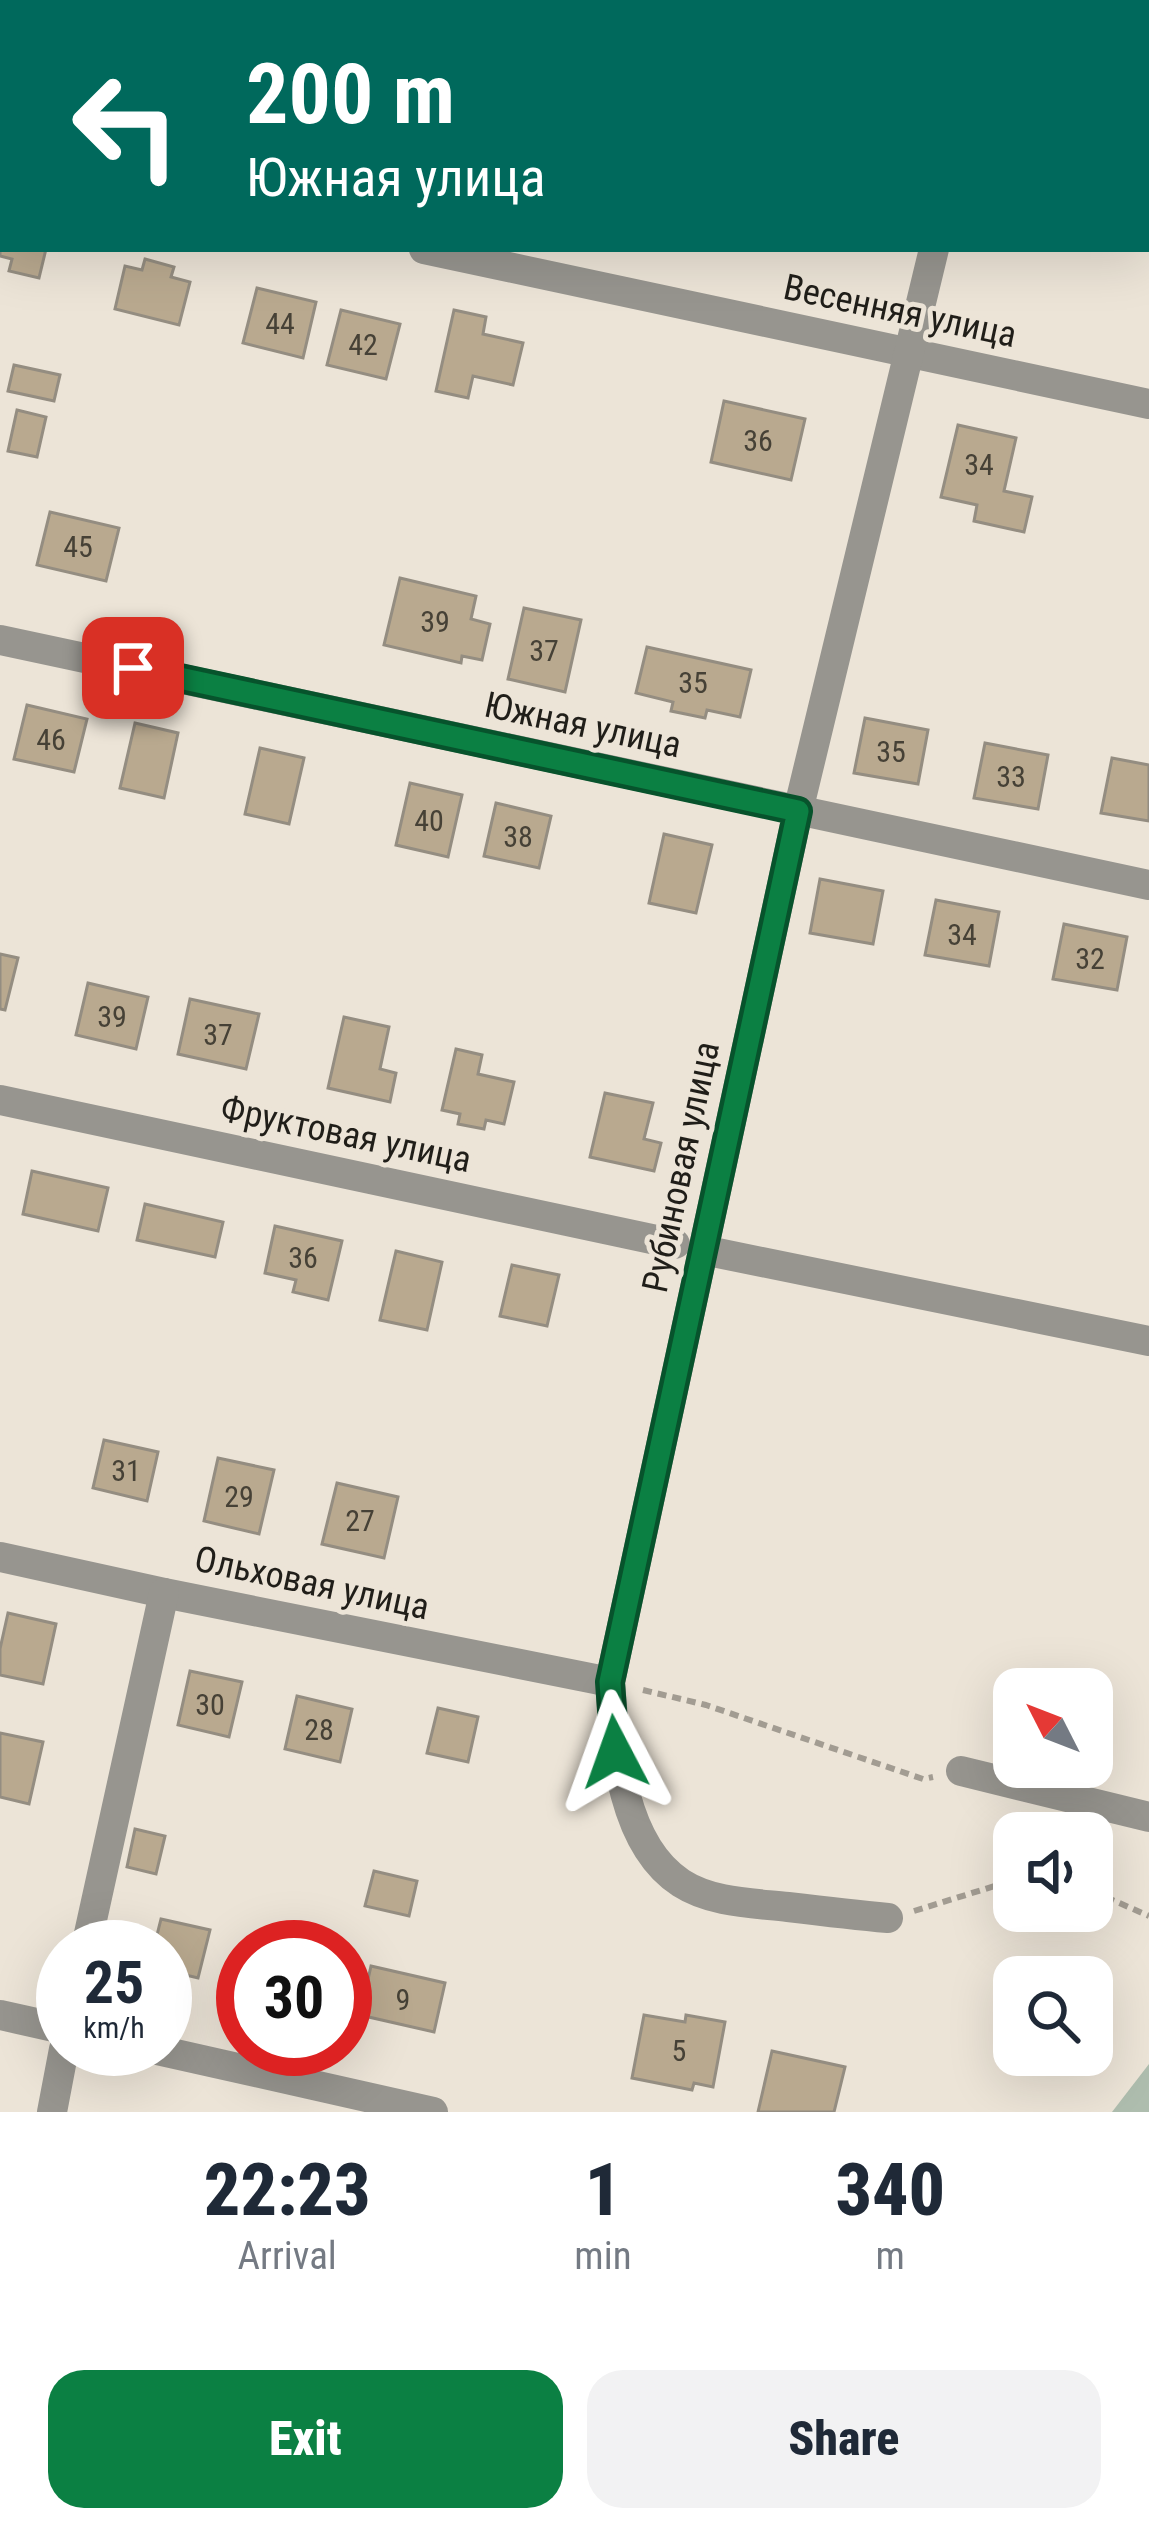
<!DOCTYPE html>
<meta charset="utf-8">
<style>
body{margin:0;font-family:"Roboto Condensed",sans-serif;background:#f2f2f3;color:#1f2937;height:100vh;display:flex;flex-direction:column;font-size:45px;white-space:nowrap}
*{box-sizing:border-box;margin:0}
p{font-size:39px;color:#747a83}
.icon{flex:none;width:66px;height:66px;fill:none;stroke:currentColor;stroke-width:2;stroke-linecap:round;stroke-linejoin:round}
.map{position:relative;height:2112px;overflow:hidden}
.drawer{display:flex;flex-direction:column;background:#fff;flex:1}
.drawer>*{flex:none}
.banner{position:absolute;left:0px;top:0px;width:1149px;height:252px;box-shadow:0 12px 48px #0002;background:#00695c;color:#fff;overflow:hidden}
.needle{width:78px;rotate:312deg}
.tools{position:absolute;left:993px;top:1668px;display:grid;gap:24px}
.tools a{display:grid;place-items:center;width:120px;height:120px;border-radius:24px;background:#fff;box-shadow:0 12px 48px #0002;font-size:60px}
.speed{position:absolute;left:36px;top:1920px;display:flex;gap:24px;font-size:60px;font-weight:700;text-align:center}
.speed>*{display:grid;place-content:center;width:156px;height:156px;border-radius:50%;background:#fff;box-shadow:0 12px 48px #0002;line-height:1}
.speed small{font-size:30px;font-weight:400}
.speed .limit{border:18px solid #d22;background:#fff;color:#111}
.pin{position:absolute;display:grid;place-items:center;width:102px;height:102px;color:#fff;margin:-51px;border-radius:24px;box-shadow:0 6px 18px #0006}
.me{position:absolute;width:132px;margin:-66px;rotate:356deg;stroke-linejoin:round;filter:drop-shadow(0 0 9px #0008)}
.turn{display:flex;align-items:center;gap:42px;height:252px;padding:0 48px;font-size:54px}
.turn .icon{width:156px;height:156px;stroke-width:2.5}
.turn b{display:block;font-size:84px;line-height:102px}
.eta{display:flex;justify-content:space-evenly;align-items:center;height:204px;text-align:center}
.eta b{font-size:72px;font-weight:800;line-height:84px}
.primary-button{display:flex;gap:24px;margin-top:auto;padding:24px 48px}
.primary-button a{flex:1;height:138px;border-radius:36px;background:#0b8043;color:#fff;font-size:48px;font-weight:800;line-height:138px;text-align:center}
.primary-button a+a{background:#f2f2f3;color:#1f2937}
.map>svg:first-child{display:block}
.green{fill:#aebdae}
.building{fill:#b9a98f;stroke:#948d81;stroke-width:3}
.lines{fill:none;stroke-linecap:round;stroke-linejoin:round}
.path{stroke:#a29c92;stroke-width:6;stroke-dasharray:9 6;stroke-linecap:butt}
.minor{stroke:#97958f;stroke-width:30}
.route-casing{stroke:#07532c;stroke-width:30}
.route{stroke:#0b8043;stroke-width:21}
.labels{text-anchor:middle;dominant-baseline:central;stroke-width:10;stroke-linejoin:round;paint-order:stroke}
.number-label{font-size:30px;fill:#464136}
.street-label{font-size:36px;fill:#201e19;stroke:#ece4d7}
</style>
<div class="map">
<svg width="1149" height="2112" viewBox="0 0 1149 2112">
<rect width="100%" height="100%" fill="#ece4d7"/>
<path class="green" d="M1149,2064V2112H1112Z"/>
<g class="building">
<path d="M65,0H126V3H64Z"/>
<path d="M1039,0H1115V3H1038Z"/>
<path d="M0,221L3,222V249H46L39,278L9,271L12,259L0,256Z"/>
<path d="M145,259L174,267L171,277L190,282L179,325L115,309L125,266L142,270Z"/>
<path d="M257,288L316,302L303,358L243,343Z"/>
<path d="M341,310L400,324L386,379L327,365Z"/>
<path d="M454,310L486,317L483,334L523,343L513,385L473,376L468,398L436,391Z"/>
<path d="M14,365L60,375L54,401L8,391Z"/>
<path d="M724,401L805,419L791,480L711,462Z"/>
<path d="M17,410L46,417L37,457L8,451Z"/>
<path d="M958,425L1016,438L1004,491L1032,497L1024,532L974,521L977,505L941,497Z"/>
<path d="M50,512L119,528L106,581L37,565Z"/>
<path d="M400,578L476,596L471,619L490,624L482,660L462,656L461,663L384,645Z"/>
<path d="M524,608L581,620L565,692L508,679Z"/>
<path d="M647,647L751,670L740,717L707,710L705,718L671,711L673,702L636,693Z"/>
<path d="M27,705L87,719L74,772L14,759Z"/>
<path d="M865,718L928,730L918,784L854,773Z"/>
<path d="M135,723L178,733L164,798L120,788Z"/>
<path d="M985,743L1048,755L1038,809L974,798Z"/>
<path d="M260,748L304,758L289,824L245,814Z"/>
<path d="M1112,758L1149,765V821L1101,813Z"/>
<path d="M410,783L462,795L448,857L396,845Z"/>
<path d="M496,803L551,816L539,868L484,856Z"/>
<path d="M664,834L712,845L696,913L649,903Z"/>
<path d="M820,879L883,891L873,944L810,933Z"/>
<path d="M936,900L999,912L989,966L925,955Z"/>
<path d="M1064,924L1127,937L1117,990L1053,979Z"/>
<path d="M0,954L18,958L5,1010L0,1009Z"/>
<path d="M88,983L148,997L136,1049L76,1035Z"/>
<path d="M190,999L259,1014L246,1069L178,1054Z"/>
<path d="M344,1017L389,1027L380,1069L396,1073L390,1102L328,1088Z"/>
<path d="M456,1049L482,1055L478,1074L514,1082L504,1124L486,1120L484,1129L458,1124L460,1114L442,1110Z"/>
<path d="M605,1093L653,1103L644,1139L661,1143L654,1171L590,1157Z"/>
<path d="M32,1171L108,1188L98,1231L23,1214Z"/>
<path d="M145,1204L223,1222L215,1257L137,1240Z"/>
<path d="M275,1226L342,1241L328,1300L293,1292L296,1280L265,1273Z"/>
<path d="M396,1251L442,1262L427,1330L380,1320Z"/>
<path d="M512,1265L559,1275L547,1326L500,1316Z"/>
<path d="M104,1440L158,1452L147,1501L93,1488Z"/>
<path d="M218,1458L274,1470L259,1534L204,1521Z"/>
<path d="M337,1483L398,1497L384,1558L322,1544Z"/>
<path d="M8,1613L56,1624L43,1684L0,1675V1649Z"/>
<path d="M190,1671L242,1682L229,1737L178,1725Z"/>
<path d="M297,1696L352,1709L340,1762L285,1749Z"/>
<path d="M438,1708L478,1717L468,1762L427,1753Z"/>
<path d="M0,1733L43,1742L29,1804L0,1797Z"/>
<path d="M135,1829L165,1836L156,1874L127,1867Z"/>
<path d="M374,1871L417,1881L409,1916L365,1906Z"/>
<path d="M161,1919L210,1930L198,1978L165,1970V1947H154Z"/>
<path d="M253,1937L295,1947H251Z"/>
<path d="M371,1966L445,1983L434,2032L360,2015Z"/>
<path d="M644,2015L685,2022L686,2015L725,2022L713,2087L694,2083L692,2090L632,2078Z"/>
<path d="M772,2051L845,2067L834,2112H758Z"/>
</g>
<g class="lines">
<g class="path">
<path d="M643,1690L706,1705L923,1779L933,1777"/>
<path d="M1092,1891L1149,1916"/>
<path d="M914,1911L1014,1880"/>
</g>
<g class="minor">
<path d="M990,3L991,0"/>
<path d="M0,158L3,159"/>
<path d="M424,249L1149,404"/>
<path d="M0,640L1149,885"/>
<path d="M0,1100L675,1244"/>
<path d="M703,1250L1149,1341"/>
<path d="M0,1557L164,1593L610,1682"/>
<path d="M961,1771L1149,1817"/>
<path d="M888,1918C855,1915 821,1911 788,1907C753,1903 712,1903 681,1883C621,1844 615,1747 610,1682L798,811L934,249"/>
<path d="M86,1947L164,1593"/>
<path d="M0,2015L63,2029"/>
<path d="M153,2049L433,2112"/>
<path d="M52,2112L64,2049"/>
</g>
</g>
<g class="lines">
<defs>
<path id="route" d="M133,668L798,811L610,1682L615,1752"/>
</defs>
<use href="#route" class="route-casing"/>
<use href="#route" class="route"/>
</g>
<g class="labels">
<g class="number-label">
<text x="280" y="323">44</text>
<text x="363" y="344">42</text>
<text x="758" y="440">36</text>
<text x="979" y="464">34</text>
<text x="78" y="546">45</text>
<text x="435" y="621">39</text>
<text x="544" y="650">37</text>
<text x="693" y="682">35</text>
<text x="51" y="739">46</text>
<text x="891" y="751">35</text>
<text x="1011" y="776">33</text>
<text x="429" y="820">40</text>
<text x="518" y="836">38</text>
<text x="962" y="934">34</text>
<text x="1090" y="958">32</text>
<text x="112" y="1016">39</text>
<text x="218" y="1034">37</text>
<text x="303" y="1257">36</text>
<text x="126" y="1470">31</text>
<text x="239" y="1496">29</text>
<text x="360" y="1520">27</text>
<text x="210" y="1704">30</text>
<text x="319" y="1729">28</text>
<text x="403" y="1999">9</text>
<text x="679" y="2050">5</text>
</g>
<g class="street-label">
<text transform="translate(900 311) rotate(12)">Весенняя улица</text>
<text transform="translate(583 725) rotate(12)">Южная улица</text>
<text transform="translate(346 1134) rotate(12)">Фруктовая улица</text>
<text transform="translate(681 1167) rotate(-78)">Рубиновая улица</text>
<text transform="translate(312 1583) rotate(12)">Ольховая улица</text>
</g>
</g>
</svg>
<div class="tools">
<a><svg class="needle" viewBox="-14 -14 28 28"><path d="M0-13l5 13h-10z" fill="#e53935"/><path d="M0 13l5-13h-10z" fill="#747a83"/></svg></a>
<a><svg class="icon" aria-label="sound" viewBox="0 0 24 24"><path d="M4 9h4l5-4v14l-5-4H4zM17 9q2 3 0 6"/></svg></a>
<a><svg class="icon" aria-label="search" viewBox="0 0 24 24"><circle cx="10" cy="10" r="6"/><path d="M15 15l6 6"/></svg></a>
</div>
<div class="speed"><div>25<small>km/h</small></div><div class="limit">30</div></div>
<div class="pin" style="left:133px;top:668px;background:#d93025"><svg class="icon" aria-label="arrive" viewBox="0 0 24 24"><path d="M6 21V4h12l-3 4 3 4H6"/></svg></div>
<svg class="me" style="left:615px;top:1752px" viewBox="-20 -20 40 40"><path d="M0-17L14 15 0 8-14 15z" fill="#0b8043" stroke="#fff" stroke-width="4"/></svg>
<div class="banner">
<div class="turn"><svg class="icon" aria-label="left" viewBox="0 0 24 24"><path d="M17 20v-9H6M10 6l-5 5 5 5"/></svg><div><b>200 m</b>Южная улица</div></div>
</div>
</div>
<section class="drawer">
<div class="eta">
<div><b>22:23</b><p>Arrival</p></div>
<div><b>1</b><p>min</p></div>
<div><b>340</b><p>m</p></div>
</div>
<div class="primary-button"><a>Exit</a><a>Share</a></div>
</section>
